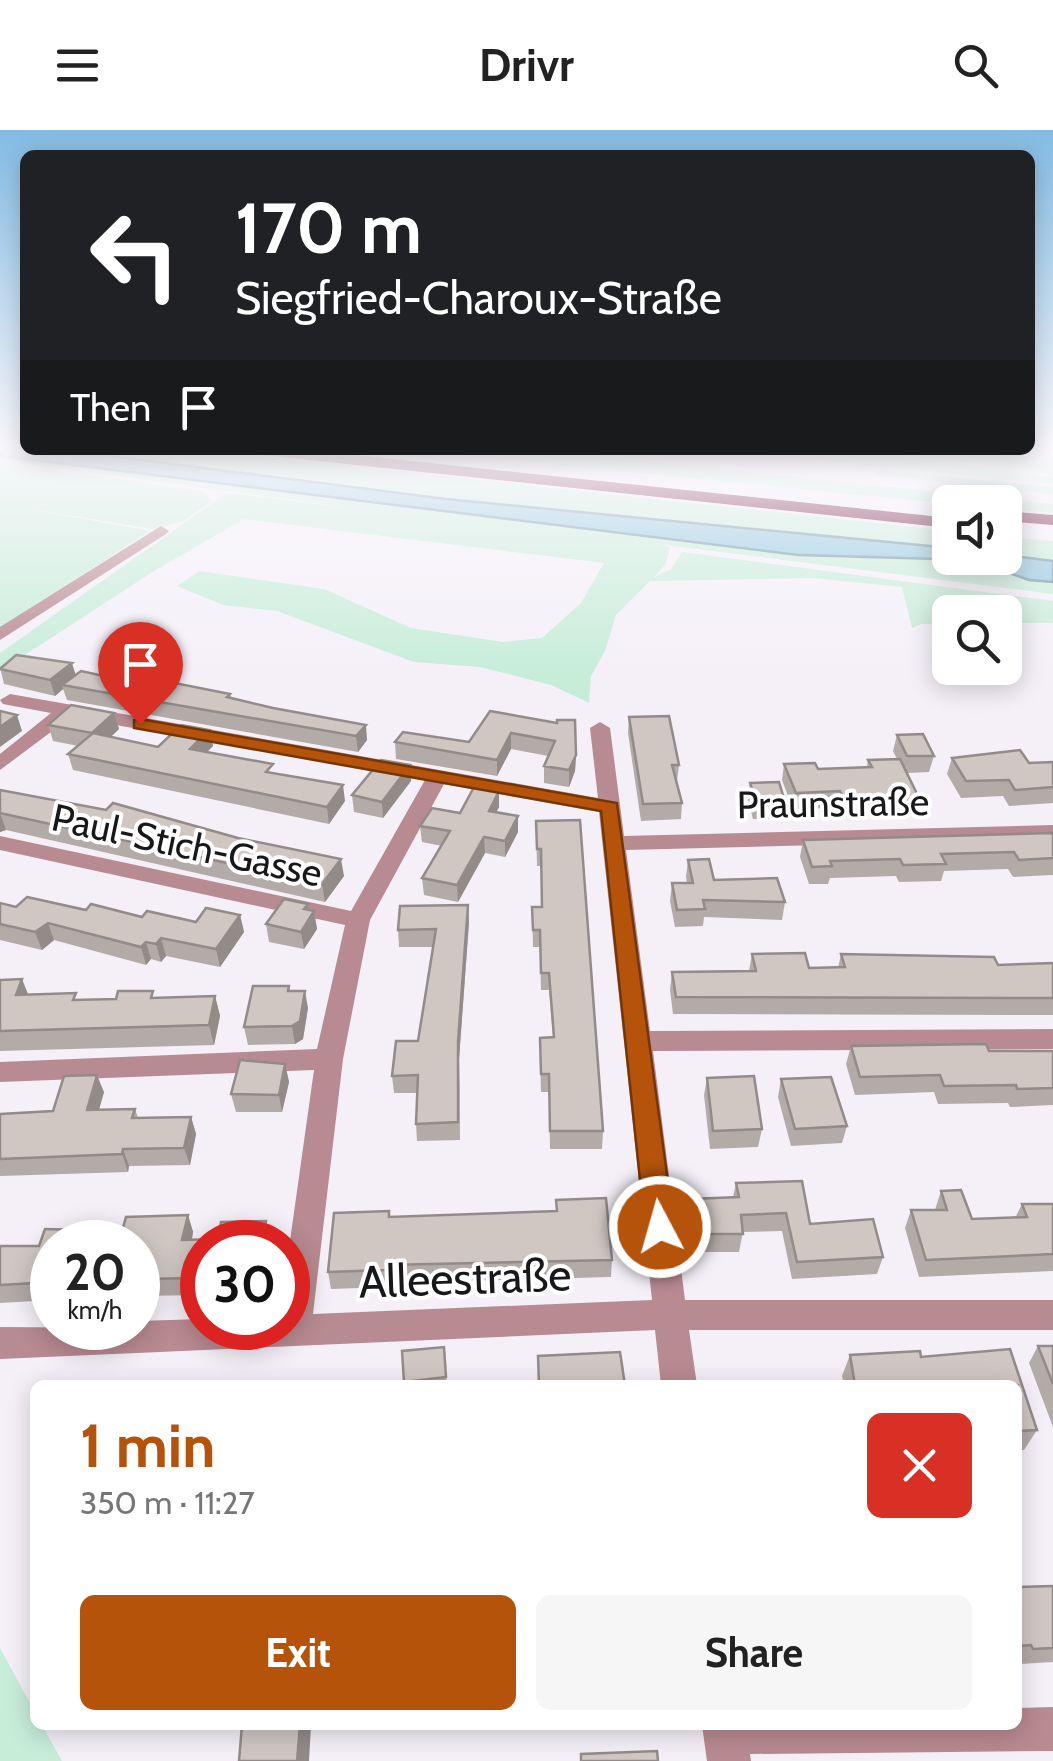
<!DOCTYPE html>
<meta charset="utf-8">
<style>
body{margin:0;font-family:Cabin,sans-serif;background:#f6f6f6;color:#222;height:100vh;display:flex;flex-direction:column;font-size:38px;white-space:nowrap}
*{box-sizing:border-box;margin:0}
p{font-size:32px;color:#767676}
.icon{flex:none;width:55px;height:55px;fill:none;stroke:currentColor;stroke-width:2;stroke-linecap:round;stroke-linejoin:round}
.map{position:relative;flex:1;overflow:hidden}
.drawer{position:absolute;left:30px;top:1250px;width:992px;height:350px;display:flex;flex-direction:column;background:#fff;border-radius:15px;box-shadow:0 5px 25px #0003}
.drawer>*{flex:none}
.banner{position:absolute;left:20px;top:20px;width:1015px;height:305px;border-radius:15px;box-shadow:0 5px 25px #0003;background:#202124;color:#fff;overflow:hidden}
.fabs{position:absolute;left:932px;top:355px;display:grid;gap:20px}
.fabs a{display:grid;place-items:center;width:90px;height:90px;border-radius:15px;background:#fff;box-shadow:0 5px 25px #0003;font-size:50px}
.speed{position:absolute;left:30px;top:1090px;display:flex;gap:20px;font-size:50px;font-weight:700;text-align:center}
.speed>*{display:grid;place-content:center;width:130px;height:130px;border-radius:50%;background:#fff;box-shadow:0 5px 25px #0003;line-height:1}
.speed small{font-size:25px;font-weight:400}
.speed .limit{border:15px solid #d22;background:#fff;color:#111}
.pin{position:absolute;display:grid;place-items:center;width:85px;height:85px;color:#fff;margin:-102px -42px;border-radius:50% 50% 50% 0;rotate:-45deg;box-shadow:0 0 10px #0007}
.pin .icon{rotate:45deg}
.me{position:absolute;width:110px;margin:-55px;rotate:354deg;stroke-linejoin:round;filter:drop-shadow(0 0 8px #0008)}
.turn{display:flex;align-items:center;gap:35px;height:210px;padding:0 50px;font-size:45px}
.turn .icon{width:130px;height:130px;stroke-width:2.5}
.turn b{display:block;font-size:70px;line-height:85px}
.then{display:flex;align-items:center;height:95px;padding:0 50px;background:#0003;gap:20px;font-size:38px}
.round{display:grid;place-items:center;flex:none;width:105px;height:105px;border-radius:15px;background:#f6f6f6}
.headline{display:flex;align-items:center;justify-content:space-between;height:170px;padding:0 50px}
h1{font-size:60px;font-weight:700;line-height:75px;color:#b45309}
.button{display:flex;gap:20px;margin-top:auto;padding:20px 50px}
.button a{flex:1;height:115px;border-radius:15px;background:#b45309;color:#fff;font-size:40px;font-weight:700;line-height:115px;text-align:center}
.button a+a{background:#f6f6f6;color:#222}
header{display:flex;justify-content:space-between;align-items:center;height:130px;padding:0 50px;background:#fff;font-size:45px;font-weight:700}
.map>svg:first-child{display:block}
.green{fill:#c7edd9}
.water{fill:#8cc5dd;stroke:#6991a2;stroke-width:2.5}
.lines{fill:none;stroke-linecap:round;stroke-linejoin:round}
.minor{fill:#b88a91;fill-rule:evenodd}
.highway{fill:#670629;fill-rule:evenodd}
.wall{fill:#b3aba8}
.shaded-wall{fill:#928b88}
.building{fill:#d0c7c3;stroke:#928b88;stroke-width:2.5}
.route{fill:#b45309;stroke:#753606;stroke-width:2.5}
.labels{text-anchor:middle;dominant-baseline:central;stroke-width:8;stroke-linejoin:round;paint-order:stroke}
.street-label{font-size:38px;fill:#181719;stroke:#fff}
.near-street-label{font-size:45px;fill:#181719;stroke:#fff}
</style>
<header><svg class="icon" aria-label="menu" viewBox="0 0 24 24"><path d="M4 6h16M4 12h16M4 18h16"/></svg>Drivr<svg class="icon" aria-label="search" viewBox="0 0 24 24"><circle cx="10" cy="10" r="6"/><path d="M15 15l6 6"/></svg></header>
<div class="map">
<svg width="1053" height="1631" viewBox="0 0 1053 1631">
<rect width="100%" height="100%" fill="#f5f0f8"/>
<g class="green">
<path d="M63,320H204L950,401V418L446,369Z"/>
<path d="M411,320H543L1053,374V383L1005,379V372L950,374Z"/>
<path d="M718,320H863L1053,347V354Z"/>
<path d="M881,320H948L1053,331V345Z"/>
<path d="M0,326L798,425L974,430L1029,449L1053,452V464L665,415L670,418L665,435L653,448L671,439L682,422L1053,471V493H1005V482H950V494H921L912,498L902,457L812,448L650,451L616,485L605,521L591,546L589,573L551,555L480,537L414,532L277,481L223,475L177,456L199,441L324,459L411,498L503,512L542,508L581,473L604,433L244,389L154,441L0,541V523L227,363L367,380L0,330Z"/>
<path d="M0,333L203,361L212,371L184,391L152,399L13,376L150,401L0,498Z"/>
<path d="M883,340L1053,357V364L877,345L875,342Z"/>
<path d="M1005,407L1053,411V431L1005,425Z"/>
<path d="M0,1518L35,1582V1595H42L62,1631H0Z"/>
</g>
<path class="water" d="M0,316L63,320L446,369L950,418V428L1005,425L1053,431V452L1029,450L973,430L798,425L9,327L0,326Z"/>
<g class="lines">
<g class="minor">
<path d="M161,396L169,401L166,404L0,510V497Z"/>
<path d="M10,564L598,668L590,598L600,592L610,598L624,706L1053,695V709L626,720L650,901L1053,899V919L653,921L685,1170H1053V1200H689L697,1255H661L655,1200L0,1229V1197L138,1198V1191L202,1189V1198H288V1125L314,940L0,952V932L317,919L345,795L0,720V706L351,781L425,650L71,587L0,640V624L51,583L3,574L0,570ZM444,654L599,682L652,1170L313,1184L343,929L370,790Z"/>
<path d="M1053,1577V1621L750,1624L751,1631H707L702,1595H1018V1578Z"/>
</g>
<g class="highway">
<path d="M254,320H308L950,388V398L262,325Z"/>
<path d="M1005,381L1053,385V395L1005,391Z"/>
</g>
</g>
<g class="wall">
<path d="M0,537L122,550L230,564L231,568L367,610L358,622L67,570L63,559L55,566L4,554Z"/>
<path d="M114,583L119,599L111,607L158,617L209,600L213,616L207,622L274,643L345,671L329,694L73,640L68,624L78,616L53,611L48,595Z"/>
<path d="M629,587L679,635L677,651L682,673L681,689L641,691L628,603Z"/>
<path d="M557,593L576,625L575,641L569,657L544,653V636L548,626L511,619L497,646L396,629L395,612H469Z"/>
<path d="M897,605L934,626L929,642L907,643L919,668L915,685L840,687L836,678L793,679L782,650L784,634L818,639L867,637L868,630L897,629L893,621Z"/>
<path d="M952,628L1029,633L1053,632V673L1009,676L1003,666L961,668L947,644Z"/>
<path d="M410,635L411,651L383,688L354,682L352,665Z"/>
<path d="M750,653L785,672L782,688L753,689L748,670Z"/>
<path d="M0,660L344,746L325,772L6,700L0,702Z"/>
<path d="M499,661V677L496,682L518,702L505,727L485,723L458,772L424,765L422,748L442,716L422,712L420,696L460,683Z"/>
<path d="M536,691L603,1001L602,1019H550L549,962H541L540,925L553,907L549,860H541L540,817H533L532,777H542L541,736H537Z"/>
<path d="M1053,703V745L1013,747L1008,739L944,741L941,751L899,752L896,746L830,748L828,754H809L800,727L803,710Z"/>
<path d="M688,730L714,750L785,772L782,790L704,787L703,796L675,797L670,771L672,753H687L686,747Z"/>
<path d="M0,773L16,777L86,780L196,792L240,785L244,802L220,837L166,826L161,832L151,829L146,835L54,810L42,820L0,810Z"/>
<path d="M308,774L309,780L314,781L317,799L304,819L269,812L266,794Z"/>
<path d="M468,775L469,792L459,929L460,1010L417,1011L416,994L417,963H394L392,946L418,911L433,817H399L398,800Z"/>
<path d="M752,824L809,838H838L841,824L998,835L1053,833V885L673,884L670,860L672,842L749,841Z"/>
<path d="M0,850L28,864L78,870L215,866L220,886L214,915L0,921Z"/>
<path d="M289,856L290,861L308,878L303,909L295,914L248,915L244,897Z"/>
<path d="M851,916L989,921H1053V975L1010,977L1008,973L938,974L934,962L855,965L846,934Z"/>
<path d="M285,934L289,952L282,982H236L231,964Z"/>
<path d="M707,948L762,999L758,1017L710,1019L704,965Z"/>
<path d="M781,949L847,996L842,1013L791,1016L778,967Z"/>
<path d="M104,962L99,979H135L138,988L191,987L196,1004L190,1035L129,1036L128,1042L0,1046V984L53,981Z"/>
<path d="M736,1053L810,1094L883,1127L877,1144L792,1149L782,1101L743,1102L739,1122H694L689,1086L691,1069L733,1067Z"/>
<path d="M941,1061L972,1089L1015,1088L1022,1074H1053V1141L919,1147L905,1098L911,1080H935Z"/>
<path d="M389,1081L390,1087L612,1130L611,1147L388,1153V1157L331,1159L328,1142Z"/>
<path d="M188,1085L193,1102L192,1110L218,1109L221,1092L266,1091L270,1108V1112H202V1165L138,1166V1112H52V1170L0,1173V1116H39L45,1099L122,1101L126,1087Z"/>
<path d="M1038,1216H1053V1297L1029,1233Z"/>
<path d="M444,1217L447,1255H404V1252Z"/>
<path d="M1010,1219L1037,1300L1024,1320H1018V1255H844L842,1246L850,1225L920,1221L921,1227Z"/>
<path d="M1053,1456V1532L1020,1534L1018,1530V1457Z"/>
<path d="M560,1595H629L560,1596Z"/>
</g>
<g class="shaded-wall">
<path d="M72,533L77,549L62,555L63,559L55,566L50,550Z"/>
<path d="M114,583L119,599L97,619L92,603Z"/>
<path d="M17,585L22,601L0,617V597Z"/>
<path d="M366,595L367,610L358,622L356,606Z"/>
<path d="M209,600L213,616L194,635L190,619Z"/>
<path d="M511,603V619L497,646V630Z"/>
<path d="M576,625L575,641L569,657V640Z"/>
<path d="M410,635L411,651L383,688L382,672Z"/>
<path d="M343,655L345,671L329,694L327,677Z"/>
<path d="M499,661V677L489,697V681Z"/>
<path d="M0,683L6,700L0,702Z"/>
<path d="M518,686V702L505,727V711Z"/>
<path d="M484,707L485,723L458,772L457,755Z"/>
<path d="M341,729L344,746L325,772L322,754Z"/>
<path d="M308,774L310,788L314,781L317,799L304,819L301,802L304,779Z"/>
<path d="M468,775L469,792L459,929L460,1010L458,911Z"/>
<path d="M240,785L244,802L220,837L216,819Z"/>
<path d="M48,793L54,810L42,820L35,802Z"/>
<path d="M161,808L166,826L161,832L156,814Z"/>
<path d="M146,812L151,829L146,835L141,817Z"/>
<path d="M22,849L30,869L16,865Z"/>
<path d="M305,861L308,878L303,909L295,914L292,896Z"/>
<path d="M215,866L220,886L214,915L209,895Z"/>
<path d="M285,934L289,952L282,982L279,965Z"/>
<path d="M97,945L104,962L94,997L87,980Z"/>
<path d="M191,987L196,1004L190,1035L184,1018Z"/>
<path d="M123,1019L129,1036L128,1042L122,1024Z"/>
<path d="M188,1085L193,1102L188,1128L182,1110Z"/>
<path d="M266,1091L270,1108V1112H263Z"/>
<path d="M300,1595H311L309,1631H297Z"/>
</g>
<g class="building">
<path d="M16,525L72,533L50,550L0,539Z"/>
<path d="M81,541L122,550L167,555L170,552L230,564L227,567L273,578L366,595L356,606L62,555Z"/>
<path d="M71,575L114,583L92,603L48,595Z"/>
<path d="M0,581L17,585L0,597Z"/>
<path d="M490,581L557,593V590H575L576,625L569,640L544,636L555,611L511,603L497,630L395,612L403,602L469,612Z"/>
<path d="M669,586L679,635H672L682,673L643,674L629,587Z"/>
<path d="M181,595L209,600L190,619L273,634L266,642L343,655L327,677L68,624L93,603L158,617Z"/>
<path d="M923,604L934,626H907L897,605Z"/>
<path d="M1020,620L1029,633L1053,632V657L1015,660L1009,650L966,651L952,628Z"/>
<path d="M900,629L919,668L844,670L840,661L796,663L784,634L815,633L818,639L872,637L868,630Z"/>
<path d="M381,630L410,635L382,672L352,665Z"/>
<path d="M779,652L785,672H756L750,653Z"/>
<path d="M474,657L499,661L489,681L518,686L505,711L484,707L457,755L422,748L450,701L420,696L432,678L460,683Z"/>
<path d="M0,660L106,680L113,673L238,708L341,729L322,754L0,683Z"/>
<path d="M580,690L603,1001H550L549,944H541L540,908L554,907L549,843H541L540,800H533L532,777H542L541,719H537L536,691Z"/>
<path d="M1053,703V728L1019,730L1014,722L941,724L946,734L903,735L900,729L830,731L832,736L812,737L803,710Z"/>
<path d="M709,729L714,750L777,748L785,772L703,770L705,779L677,780L672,753H693L688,730Z"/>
<path d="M27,767L86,780L91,774L142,787L147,781L196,792L206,778L240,785L216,819L161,808L156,814L146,812L141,817L48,793L35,802L0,794V773L16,777Z"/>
<path d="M284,769L308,774L304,779L314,781L301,802L266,794Z"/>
<path d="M468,775L458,911V992L416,994L418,945L392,946L396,911H418L436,799L398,800L400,776Z"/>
<path d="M805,823L809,838L845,837L841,824L994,827L998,835L1053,833V868L676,867L672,842L756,841L752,824Z"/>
<path d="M22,849L16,865L76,863L73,870L116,869L118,861H153L151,868L215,866L209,895L0,901V850Z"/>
<path d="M253,856H289L288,861H305L300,891L292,896L244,897Z"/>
<path d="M986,914L989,921H1053V958L1017,959L1016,955L944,956L940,945L860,947L851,916Z"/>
<path d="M240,930L285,934L279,965L231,964Z"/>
<path d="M97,945L87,980L135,979L132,988L191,987L184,1018L123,1019L122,1024L0,1029V984L53,981L64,946Z"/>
<path d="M754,946L762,999L713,1001L707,948Z"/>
<path d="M831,947L847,996L795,999L781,949Z"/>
<path d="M802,1051L810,1094L873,1089L883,1127L797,1132L786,1083L741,1085L743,1104H697L691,1069L739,1067L736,1053Z"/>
<path d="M961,1060L972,1089L1027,1087L1022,1074H1053V1124L926,1130L911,1080H947L941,1061Z"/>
<path d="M606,1068L612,1130L386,1135V1140L328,1142L334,1083L389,1081V1087L557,1081L556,1070Z"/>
<path d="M188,1085L182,1110L218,1109L221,1092L266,1091L263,1112H202V1148L138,1149V1112H52V1152L0,1155V1116H39L45,1099L122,1101L126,1087Z"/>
<path d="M1038,1216H1053V1254Z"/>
<path d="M444,1217L446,1247L404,1252L402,1221Z"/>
<path d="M1010,1219L1037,1300L1018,1301V1255H855L850,1225L920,1221L921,1227Z"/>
<path d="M620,1222L625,1255H539L538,1226Z"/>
<path d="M1053,1456V1518L1033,1519L1031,1515L1018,1516V1457Z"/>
<path d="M242,1595H300L297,1631H239Z"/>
<path d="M657,1621L658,1631H581V1624Z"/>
</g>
<linearGradient id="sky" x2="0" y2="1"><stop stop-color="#83bbe4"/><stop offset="0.58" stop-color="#faf8fc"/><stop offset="1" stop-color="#faf8fc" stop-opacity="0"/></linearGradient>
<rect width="1053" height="545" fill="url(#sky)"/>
<path class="route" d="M140,589L617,673L674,1097L670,1106L660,1109L649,1106L645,1097L601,681L134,598V590Z"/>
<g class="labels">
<g class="street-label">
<text transform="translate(833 673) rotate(-1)">Praunstraße</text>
<text transform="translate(187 715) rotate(12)">Paul-Stich-Gasse</text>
</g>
<g class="near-street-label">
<text transform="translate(465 1148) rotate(-2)">Alleestraße</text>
</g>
</g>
</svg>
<div class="fabs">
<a><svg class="icon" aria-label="sound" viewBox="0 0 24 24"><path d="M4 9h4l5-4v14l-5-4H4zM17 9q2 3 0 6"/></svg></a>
<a><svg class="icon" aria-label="search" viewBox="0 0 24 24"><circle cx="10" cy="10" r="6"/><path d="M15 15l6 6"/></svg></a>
</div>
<div class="speed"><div>20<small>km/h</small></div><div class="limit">30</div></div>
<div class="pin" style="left:140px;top:594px;background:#d93025"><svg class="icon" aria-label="arrive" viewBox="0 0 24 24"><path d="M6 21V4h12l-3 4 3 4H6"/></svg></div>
<svg class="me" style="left:660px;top:1097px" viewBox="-20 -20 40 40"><circle r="17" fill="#b45309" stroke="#fff" stroke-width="3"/><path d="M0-11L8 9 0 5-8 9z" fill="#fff"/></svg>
<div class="banner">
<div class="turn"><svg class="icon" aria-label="left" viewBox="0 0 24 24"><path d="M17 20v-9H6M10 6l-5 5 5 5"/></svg><div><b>170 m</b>Siegfried-Charoux-Straße</div></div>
<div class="then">Then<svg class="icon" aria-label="arrive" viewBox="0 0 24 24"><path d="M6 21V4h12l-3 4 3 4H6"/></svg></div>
</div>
<section class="drawer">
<div class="headline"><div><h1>1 min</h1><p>350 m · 11:27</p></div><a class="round" style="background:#d93025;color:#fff"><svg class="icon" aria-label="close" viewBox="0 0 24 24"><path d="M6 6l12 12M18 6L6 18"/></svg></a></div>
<div class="button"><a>Exit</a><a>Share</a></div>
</section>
</div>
